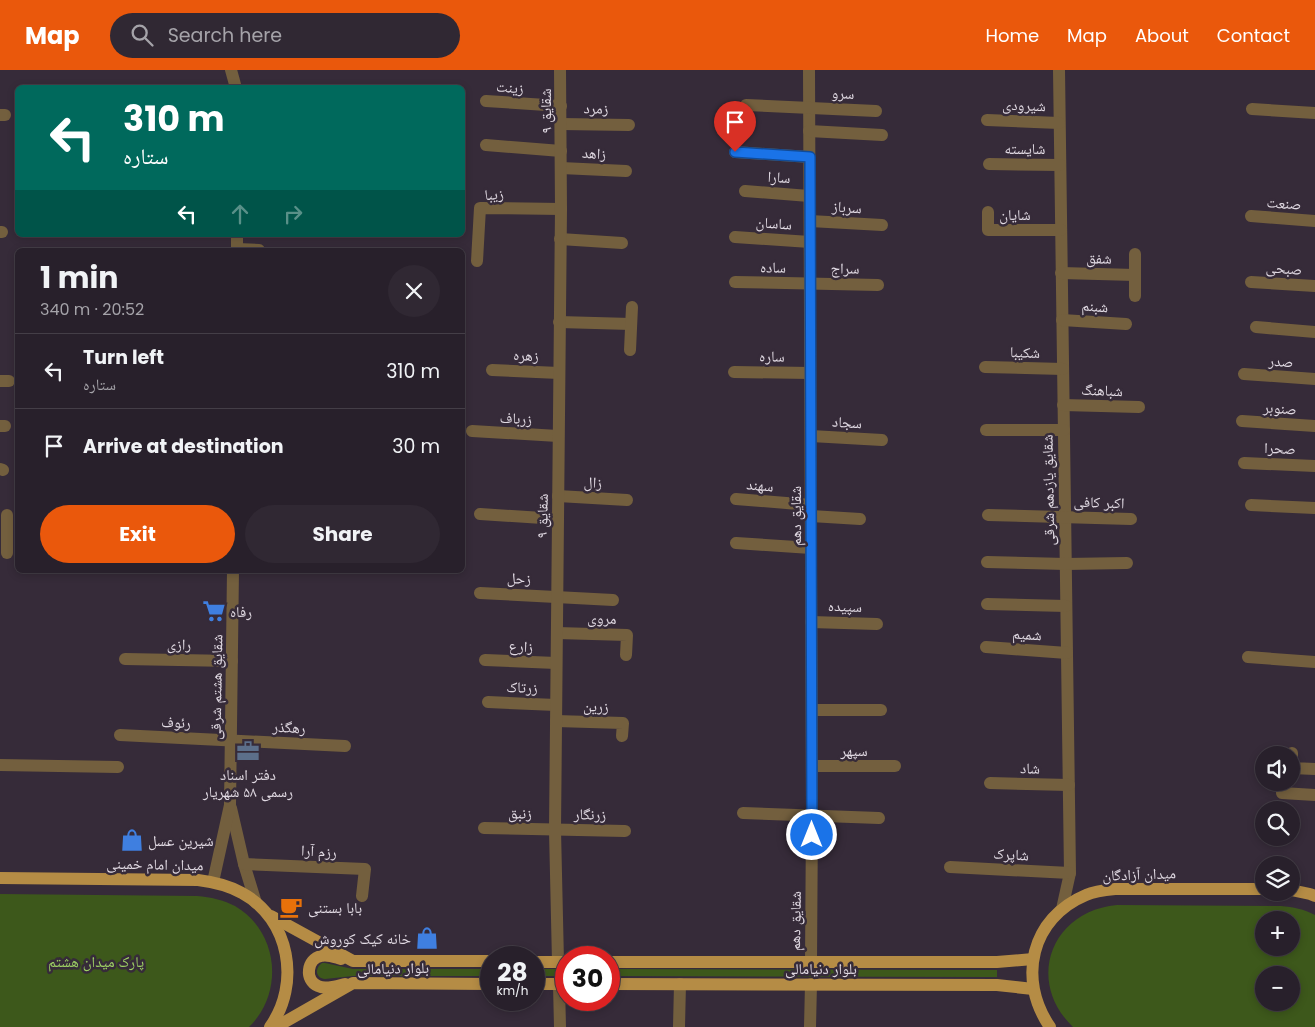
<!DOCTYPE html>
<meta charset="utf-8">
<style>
body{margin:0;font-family:Poppins,"Noto Naskh Arabic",sans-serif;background:#302833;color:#f1f3f6;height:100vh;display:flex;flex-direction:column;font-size:19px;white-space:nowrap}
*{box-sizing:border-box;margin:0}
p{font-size:16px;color:#a5a3a9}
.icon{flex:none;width:28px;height:28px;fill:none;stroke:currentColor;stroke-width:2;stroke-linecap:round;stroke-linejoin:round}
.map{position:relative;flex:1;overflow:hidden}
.drawer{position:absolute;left:15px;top:178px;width:450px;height:325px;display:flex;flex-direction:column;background:#28202b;border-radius:8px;box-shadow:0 2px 8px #0003,0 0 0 1px #443e47}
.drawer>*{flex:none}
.banner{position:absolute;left:15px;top:15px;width:450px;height:152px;border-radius:8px;box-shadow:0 2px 8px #0003,0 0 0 1px #443e47;background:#00695c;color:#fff;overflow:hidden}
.controls{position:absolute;left:1255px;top:676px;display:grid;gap:10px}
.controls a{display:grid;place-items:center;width:45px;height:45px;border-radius:50%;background:#28202b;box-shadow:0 2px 8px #0003,0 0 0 1px #443e47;font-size:25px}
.speed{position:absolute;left:480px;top:876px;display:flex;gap:10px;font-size:25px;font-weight:700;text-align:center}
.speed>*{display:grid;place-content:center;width:65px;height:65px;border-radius:50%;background:#28202b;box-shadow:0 2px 8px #0003,0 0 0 1px #443e47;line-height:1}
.speed small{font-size:12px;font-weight:400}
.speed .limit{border:8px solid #d22;background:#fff;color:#111}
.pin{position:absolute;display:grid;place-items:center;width:42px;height:42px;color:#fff;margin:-51px -21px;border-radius:50% 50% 50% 0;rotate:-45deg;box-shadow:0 0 5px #0007}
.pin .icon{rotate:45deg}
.me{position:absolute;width:55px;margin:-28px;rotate:0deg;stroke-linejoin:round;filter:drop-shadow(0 0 4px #0008)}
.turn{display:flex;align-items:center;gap:18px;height:105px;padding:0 25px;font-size:22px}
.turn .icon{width:65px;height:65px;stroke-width:2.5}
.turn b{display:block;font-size:35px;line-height:42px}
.lanes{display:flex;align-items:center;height:48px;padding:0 25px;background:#0003;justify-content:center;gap:25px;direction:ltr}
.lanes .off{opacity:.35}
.round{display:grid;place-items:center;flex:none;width:52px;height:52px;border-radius:26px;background:#302833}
.head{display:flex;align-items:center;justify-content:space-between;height:85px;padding:0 25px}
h1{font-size:30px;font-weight:700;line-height:38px}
.action{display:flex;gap:10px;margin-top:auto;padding:10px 25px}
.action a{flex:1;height:58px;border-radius:30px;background:#ea580c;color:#fff;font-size:20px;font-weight:700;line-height:58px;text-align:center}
.action a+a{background:#302833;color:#f1f3f6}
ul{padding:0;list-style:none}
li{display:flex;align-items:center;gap:15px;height:75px;padding:0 25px;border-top:1px solid #443e47}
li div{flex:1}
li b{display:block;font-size:19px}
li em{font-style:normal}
header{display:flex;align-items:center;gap:30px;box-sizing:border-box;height:70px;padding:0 25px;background:#ea580c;color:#fff}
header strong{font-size:24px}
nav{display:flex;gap:28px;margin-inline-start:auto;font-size:18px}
.search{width:350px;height:45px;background:#302833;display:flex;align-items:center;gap:12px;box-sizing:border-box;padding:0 18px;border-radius:28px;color:#a5a3a9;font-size:19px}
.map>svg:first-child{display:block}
.green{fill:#3d581b;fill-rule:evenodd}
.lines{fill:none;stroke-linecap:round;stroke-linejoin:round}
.minor{stroke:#735f3e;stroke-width:12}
.major{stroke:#b58c45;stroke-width:12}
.route-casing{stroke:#114b97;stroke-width:12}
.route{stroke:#1a73e8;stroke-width:9}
.labels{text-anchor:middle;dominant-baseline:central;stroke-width:5;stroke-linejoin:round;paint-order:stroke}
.street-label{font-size:15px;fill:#e1dae3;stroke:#362b39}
.poi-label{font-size:15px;fill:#e1dae3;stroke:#362b39;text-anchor:start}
.park-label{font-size:15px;fill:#9ed164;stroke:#362b39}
</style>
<header>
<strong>Map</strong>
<div class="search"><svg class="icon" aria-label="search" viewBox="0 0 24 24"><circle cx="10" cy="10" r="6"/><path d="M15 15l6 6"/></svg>Search here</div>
<nav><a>Home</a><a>Map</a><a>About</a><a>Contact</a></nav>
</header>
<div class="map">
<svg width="1315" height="957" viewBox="0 0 1315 957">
<rect width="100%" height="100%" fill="#362b39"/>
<g class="green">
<path d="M0,824L197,826C211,827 223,830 235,836C278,861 285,922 249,957H0Z"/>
<path d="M1117,835L1281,836C1293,837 1304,839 1315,845V957H1073C1025,911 1051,841 1117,835ZM1264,850H1291V878H1264ZM1264,905H1291V932H1264Z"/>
<path d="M322,893H325L353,899H491V906H353L325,909C316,908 314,899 322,893Z"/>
<rect x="534" y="899" width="32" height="7"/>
<path d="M609,899L997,900V907L609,906Z"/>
</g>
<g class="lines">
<g class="minor">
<path d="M231,0L236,18"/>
<path d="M809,0L812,746L811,892"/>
<path d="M1059,0L1070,803L1062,839"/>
<path d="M486,31L561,36"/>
<path d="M746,35L876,41"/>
<path d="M1252,39L1315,43"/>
<path d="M0,45H5"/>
<path d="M987,50L1059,53"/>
<path d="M561,54L629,55"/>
<path d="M809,61L882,65"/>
<path d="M486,75L561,81"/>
<path d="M735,82L809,87"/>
<path d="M989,94L1060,95"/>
<path d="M561,98L626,101"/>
<path d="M745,121L809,126"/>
<path d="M988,142V160H1061"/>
<path d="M1251,146L1315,151"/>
<path d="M810,151L882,155"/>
<path d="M0,162H2"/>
<path d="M735,167L810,172"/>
<path d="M560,169L622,173"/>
<path d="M237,179L259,180"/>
<path d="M237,180V165"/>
<path d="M477,191L480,138L561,139"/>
<path d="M1061,203L1135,205"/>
<path d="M735,212L878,215"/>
<path d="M1251,212L1315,216"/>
<path d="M1135,226V184"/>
<path d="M1062,250L1126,254"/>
<path d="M559,252L631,254"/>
<path d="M1256,257L1315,262"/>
<path d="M630,280L632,237"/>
<path d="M985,297L1063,299"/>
<path d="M492,300L559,303"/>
<path d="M734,302L810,303"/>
<path d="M1244,304L1315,309"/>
<path d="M0,311H9"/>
<path d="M1063,335L1139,337"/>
<path d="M1242,351L1315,356"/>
<path d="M0,356H5"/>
<path d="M986,360H1064"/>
<path d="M472,361L558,366"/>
<path d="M811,366L882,370"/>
<path d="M1244,393L1315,396"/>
<path d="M0,399L3,400"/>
<path d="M558,426L627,430"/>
<path d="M736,429L811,435"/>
<path d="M1251,435L1315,438"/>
<path d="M480,444L558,449"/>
<path d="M7,445V483"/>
<path d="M988,445L1131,449"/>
<path d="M811,446L860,449"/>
<path d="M736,473L811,478"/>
<path d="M987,492L1066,494L1127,493"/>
<path d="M480,523L613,530"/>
<path d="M987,534L1066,536"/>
<path d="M811,552L877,554"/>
<path d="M557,563L627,565L626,585"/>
<path d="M986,577L1067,583"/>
<path d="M1248,587L1315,592"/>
<path d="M125,589L232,591"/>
<path d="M485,590L556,593"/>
<path d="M488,632L556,635"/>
<path d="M812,640H881"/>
<path d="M556,651L623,653L622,666"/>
<path d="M120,665L345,676"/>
<path d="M1292,683V698L1315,699"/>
<path d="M0,695L118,697"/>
<path d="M812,696H895"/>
<path d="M990,713L1069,715"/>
<path d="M1282,723L1315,725"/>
<path d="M231,738L244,794L256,833"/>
<path d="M743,743L879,748"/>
<path d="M484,758L625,761"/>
<path d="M244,794L365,799L362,826"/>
<path d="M950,797L1070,803"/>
<path d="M213,812L230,735L233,500"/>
<path d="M558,892L555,760L561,139L560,0"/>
<path d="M559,914L560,957"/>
<path d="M679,957L680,914"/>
<path d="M810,957L811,914"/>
</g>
<g class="major">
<path d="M0,808L198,810C214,812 228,815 242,823C290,849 301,914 270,957"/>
<path d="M1291,820L1310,824L1315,826"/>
<path d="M271,846L353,891H491"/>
<path d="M341,889C334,887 327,884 321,886C307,889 304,910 318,916C325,920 337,916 345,914"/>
<path d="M534,892H566"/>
<path d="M609,892H997L1033,889"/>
<path d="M534,914H566"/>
<path d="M609,914L997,915L1033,919"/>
<path d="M276,957L353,913L491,914"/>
<path d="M1050,957C1017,909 1031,848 1086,825C1095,821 1106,820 1116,819H1264"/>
</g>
</g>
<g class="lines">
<defs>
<path id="route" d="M735,82L810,87L812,765"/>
</defs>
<use href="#route" class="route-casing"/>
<use href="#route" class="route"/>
</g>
<defs>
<symbol id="supermarket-bare" viewBox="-9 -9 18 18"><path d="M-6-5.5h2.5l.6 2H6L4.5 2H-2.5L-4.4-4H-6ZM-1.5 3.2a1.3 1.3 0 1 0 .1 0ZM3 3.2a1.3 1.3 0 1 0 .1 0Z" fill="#3f7fe0" stroke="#362b39" stroke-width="2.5" paint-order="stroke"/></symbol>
<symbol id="office-bare" viewBox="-9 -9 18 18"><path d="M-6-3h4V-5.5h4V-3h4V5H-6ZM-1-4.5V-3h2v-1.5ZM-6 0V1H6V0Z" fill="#5c6f8a" stroke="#362b39" stroke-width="2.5" paint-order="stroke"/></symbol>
<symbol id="shop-bare" viewBox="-9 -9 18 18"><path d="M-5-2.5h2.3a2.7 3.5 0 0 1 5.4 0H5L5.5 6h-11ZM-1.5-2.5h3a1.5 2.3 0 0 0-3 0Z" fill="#3f7fe0" stroke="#362b39" stroke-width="2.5" paint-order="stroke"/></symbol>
<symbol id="cafe-bare" viewBox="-9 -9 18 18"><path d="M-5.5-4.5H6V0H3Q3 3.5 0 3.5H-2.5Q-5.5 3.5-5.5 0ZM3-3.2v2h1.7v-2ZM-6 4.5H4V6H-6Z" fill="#e8710a" stroke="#362b39" stroke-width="2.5" paint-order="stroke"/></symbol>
</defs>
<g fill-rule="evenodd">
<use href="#supermarket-bare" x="198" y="525" width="32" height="32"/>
<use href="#office-bare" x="232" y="665" width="32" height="32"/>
<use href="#shop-bare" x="116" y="754" width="32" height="32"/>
<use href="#cafe-bare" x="275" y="821" width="32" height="32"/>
<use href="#shop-bare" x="411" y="852" width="32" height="32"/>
</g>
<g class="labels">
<g class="street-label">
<text transform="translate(510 17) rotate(4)">زینت</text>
<text transform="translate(843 23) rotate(3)">سرو</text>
<text transform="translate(1024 35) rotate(2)">شیرودی</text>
<text transform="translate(596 38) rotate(1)">زمرد</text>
<text transform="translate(545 41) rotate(-90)">شقایق ۹</text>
<text x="1025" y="78">شایسته</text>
<text transform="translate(594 83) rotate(3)">زاهد</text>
<text transform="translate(779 107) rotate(4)">سارا</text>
<text transform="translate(494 124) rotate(-5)">زیبا</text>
<text transform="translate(1284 133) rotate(4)">صنعت</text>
<text transform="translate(847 137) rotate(4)">سرباز</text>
<text x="1015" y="144">شایان</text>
<text transform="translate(774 153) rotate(4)">ساسان</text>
<text transform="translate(1099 188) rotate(1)">شفق</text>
<text transform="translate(773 197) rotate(1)">ساده</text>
<text transform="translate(845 198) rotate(1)">سراج</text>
<text transform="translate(1284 198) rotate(4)">صبحی</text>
<text transform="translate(1095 236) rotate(4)">شبنم</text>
<text transform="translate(1025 282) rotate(2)">شکیبا</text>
<text transform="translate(526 285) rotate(3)">زهره</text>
<text transform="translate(772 286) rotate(1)">ساره</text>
<text transform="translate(1281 291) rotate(4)">صدر</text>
<text transform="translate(1102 320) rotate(2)">شباهنگ</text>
<text transform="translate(1280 338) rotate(4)">صنوبر</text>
<text transform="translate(516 348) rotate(3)">زرباف</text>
<text transform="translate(847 352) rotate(4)">سجاد</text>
<text transform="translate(1280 378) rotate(2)">صحرا</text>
<text transform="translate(593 412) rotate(3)">زال</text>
<text transform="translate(760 415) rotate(5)">سهند</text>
<text transform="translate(1048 420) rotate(-91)">شقایق یازدهم شرقی</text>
<text transform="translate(1099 432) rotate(2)">اکبر کافی</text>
<text transform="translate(542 446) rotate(-89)">شقایق ۹</text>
<text transform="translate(795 446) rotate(-90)">شقایق دهم</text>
<text transform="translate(519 508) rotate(2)">زحل</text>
<text transform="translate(845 536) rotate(2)">سپیده</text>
<text transform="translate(602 548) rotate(2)">مروی</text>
<text transform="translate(1027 564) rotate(4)">شمیم</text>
<text transform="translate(179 574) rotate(1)">رازی</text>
<text transform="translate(521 576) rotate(3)">زارع</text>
<text transform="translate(216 617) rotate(-89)">شقایق هشتم شرقی</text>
<text transform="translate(522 617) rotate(2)">زرتاک</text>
<text transform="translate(596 636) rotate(2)">زرین</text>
<text transform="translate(176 652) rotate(2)">رئوف</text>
<text transform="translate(289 657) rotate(3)">رهگذر</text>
<text x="854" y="680">سپهر</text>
<text transform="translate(1030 698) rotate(1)">شاد</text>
<text transform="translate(520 743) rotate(1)">زنبق</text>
<text transform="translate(590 744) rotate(1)">زرنگار</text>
<text transform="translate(319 781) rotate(3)">رزم آرا</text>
<text transform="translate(1011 784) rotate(3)">شاپرک</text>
<text transform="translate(155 794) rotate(1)">میدان امام خمینی</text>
<text transform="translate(1139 804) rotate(-2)">میدان آزادگان</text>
<text transform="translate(795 851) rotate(-89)">شقایق دهم</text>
<text transform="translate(393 898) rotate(-1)">بلوار دنیامالی</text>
<text x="821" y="898">بلوار دنیامالی</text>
</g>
<g class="poi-label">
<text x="230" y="541">رفاه</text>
<text x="248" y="704" text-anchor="middle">دفتر اسناد<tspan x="248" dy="17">رسمی ۵۸ شهریار</tspan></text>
<text x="148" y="770">شیرین عسل</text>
<text x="308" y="837">بابا بستنی</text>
<text x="411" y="868" text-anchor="end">خانه کیک کوروش</text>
</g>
<g class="park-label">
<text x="96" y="891">پارک میدان هشتم</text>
</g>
</g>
</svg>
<div class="controls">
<a><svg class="icon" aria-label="sound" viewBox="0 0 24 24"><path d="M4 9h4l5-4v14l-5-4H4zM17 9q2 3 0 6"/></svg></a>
<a><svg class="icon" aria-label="search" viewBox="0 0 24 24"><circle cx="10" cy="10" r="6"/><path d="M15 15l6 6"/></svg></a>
<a><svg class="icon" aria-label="layers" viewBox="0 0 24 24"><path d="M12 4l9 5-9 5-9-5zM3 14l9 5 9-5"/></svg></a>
<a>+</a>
<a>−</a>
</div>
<div class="speed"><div>28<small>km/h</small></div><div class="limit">30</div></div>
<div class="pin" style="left:735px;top:82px;background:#d93025"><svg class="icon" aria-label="arrive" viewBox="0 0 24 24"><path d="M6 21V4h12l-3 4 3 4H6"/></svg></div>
<svg class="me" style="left:812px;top:765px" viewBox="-20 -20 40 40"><circle r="17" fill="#1a73e8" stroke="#fff" stroke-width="3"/><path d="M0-11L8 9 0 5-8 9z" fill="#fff"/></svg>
<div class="banner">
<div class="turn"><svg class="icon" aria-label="left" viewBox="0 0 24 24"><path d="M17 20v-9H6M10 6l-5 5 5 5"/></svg><div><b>310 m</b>ستاره</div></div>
<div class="lanes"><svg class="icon" aria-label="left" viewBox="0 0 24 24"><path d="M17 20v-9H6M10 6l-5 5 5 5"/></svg><svg class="icon off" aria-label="ahead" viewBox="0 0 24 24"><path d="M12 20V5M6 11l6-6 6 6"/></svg><svg class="icon off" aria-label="right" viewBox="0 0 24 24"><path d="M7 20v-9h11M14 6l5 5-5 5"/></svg></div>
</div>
<section class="drawer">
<div class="head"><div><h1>1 min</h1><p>340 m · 20:52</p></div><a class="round"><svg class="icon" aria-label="close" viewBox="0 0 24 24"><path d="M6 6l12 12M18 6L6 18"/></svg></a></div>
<ul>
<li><svg class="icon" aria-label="left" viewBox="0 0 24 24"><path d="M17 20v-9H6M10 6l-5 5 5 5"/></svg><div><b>Turn left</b><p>ستاره</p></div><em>310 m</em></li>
<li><svg class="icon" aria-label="arrive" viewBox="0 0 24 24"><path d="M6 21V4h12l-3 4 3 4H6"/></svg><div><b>Arrive at destination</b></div><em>30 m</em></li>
</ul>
<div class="action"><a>Exit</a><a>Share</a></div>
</section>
</div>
